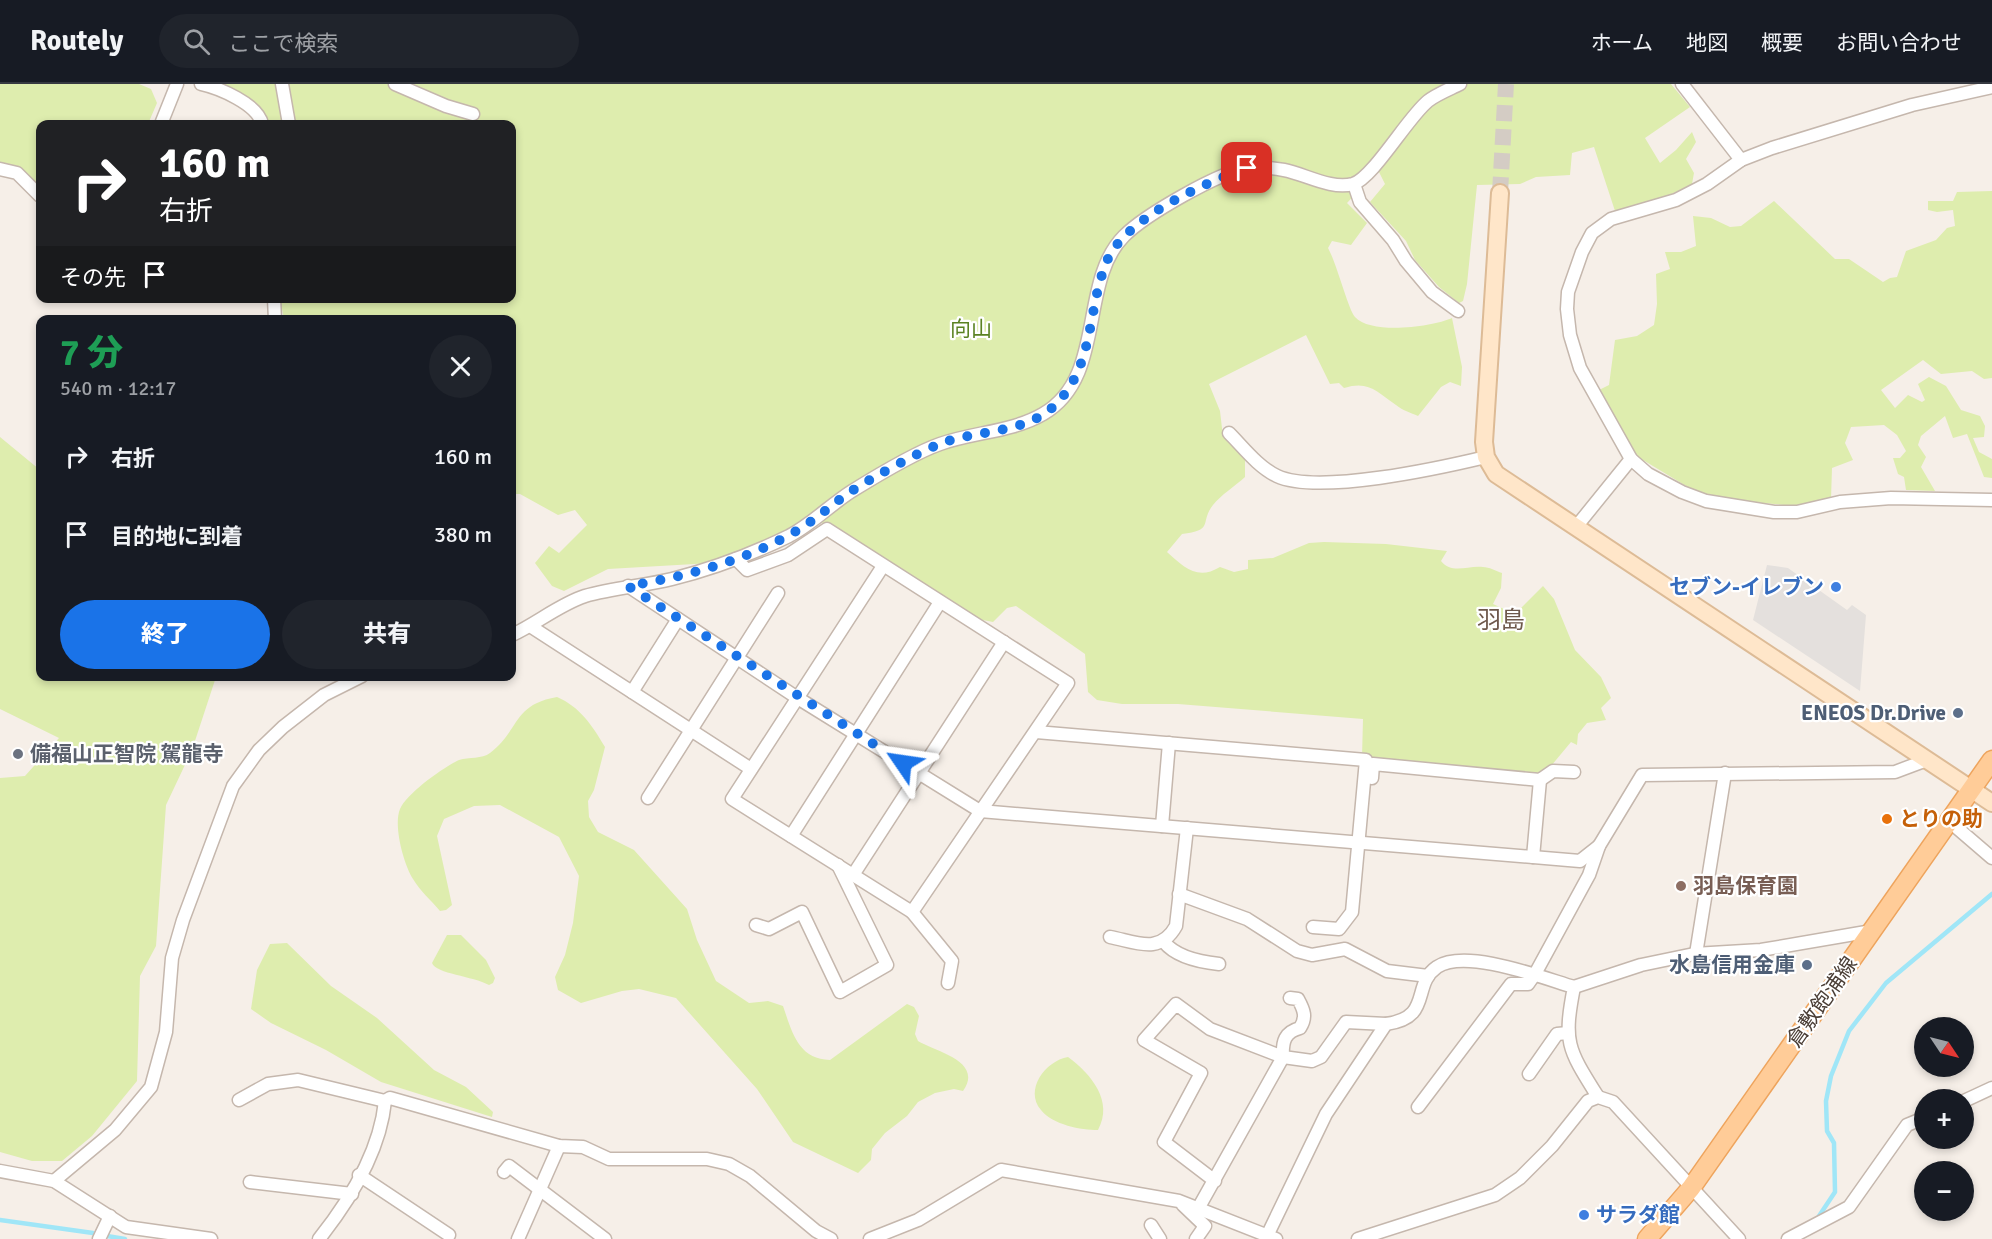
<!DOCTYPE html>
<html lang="ja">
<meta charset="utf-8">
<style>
body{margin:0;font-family:Signika,"Noto Sans JP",sans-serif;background:#20242c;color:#f1f3f6;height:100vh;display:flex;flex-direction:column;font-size:22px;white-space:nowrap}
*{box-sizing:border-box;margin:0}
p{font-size:20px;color:#9ea1a6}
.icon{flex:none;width:33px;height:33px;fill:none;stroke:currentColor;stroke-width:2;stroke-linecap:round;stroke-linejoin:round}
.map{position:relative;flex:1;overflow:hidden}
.panel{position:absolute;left:36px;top:231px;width:480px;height:366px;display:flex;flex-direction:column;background:#171b24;border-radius:12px;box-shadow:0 3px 9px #0003}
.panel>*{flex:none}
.top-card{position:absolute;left:36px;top:36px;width:480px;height:183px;border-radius:12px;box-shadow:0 3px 9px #0003;background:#202124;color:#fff;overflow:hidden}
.needle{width:39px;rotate:125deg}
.controls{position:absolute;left:1914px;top:933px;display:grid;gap:12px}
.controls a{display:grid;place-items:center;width:60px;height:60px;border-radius:50%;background:#171b24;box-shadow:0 3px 9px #0003;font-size:30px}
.pin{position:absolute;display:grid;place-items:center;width:51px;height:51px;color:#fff;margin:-26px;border-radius:12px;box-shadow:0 3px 9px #0006}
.me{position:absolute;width:66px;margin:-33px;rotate:302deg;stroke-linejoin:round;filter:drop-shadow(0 0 4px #0008)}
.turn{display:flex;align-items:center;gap:21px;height:126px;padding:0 24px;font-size:27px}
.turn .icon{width:78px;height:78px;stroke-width:2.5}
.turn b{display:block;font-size:42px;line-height:51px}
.then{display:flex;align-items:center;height:57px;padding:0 24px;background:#0003;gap:12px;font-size:22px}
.round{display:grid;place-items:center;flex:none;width:63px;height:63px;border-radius:32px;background:#20242c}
.overview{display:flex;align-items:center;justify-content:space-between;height:102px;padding:0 24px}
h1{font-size:36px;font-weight:800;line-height:45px;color:#1e9e55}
.primary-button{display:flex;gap:12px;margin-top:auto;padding:12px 24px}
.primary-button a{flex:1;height:69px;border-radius:36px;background:#1a73e8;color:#fff;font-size:24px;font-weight:800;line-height:69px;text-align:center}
.primary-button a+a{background:#20242c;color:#f1f3f6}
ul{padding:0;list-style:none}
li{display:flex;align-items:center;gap:18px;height:78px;padding:0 24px}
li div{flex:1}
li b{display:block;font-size:22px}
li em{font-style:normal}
header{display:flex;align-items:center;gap:36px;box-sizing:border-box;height:84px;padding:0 30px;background:#171b24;border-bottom:2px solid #363941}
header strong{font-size:28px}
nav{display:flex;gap:33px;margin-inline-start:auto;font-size:21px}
.search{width:420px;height:54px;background:#20242c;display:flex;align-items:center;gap:15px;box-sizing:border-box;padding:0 21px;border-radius:33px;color:#9ea1a6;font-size:22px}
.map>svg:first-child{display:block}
.green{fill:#deedae}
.parking{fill:#e4e0dd}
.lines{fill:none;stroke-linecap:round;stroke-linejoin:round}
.stream{stroke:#a0e6f7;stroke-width:4.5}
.secondary-tunnel{stroke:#d4ccc4;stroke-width:16;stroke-dasharray:16 8;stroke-linecap:butt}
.street-casing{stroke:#c5b7ad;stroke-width:15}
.secondary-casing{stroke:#ddbb96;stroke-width:20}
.primary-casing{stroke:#eea45d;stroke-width:21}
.street{stroke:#fff;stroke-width:12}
.secondary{stroke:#ffe6c9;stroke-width:16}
.primary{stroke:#ffcc98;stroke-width:18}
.route{stroke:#1a73e8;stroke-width:10;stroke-dasharray:0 18}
.shop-dot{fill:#3f7fe0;stroke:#fff;stroke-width:2}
.service-dot{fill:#5c6f8a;stroke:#fff;stroke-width:2}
.worship-dot{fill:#6b7280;stroke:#fff;stroke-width:2}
.food-dot{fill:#e8710a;stroke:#fff;stroke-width:2}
.education-dot{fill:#8d6e63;stroke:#fff;stroke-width:2}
.labels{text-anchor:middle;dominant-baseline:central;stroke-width:4.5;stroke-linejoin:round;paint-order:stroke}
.park-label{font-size:21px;fill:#5b8223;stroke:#fff}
.shop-label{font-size:21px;font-weight:bold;fill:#366cbe;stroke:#fff;text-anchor:end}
.service-label{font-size:21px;font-weight:bold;fill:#4e5e75;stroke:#fff;text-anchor:end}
.worship-label{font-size:21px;font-weight:bold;fill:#5b616d;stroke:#fff;text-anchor:start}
.food-label{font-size:21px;font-weight:bold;fill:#c56008;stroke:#fff;text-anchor:start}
.education-label{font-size:21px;font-weight:bold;fill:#785e54;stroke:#fff;text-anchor:start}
.street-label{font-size:21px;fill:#4a3e36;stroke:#fff}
.quarter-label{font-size:24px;fill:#6e594c;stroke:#fff}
</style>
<header>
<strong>Routely</strong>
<div class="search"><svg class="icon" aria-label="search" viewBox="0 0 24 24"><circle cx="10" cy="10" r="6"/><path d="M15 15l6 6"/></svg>ここで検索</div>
<nav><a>ホーム</a><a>地図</a><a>概要</a><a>お問い合わせ</a></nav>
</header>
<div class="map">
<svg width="1992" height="1155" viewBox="0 0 1992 1155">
<rect width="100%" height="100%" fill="#f6efe8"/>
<g class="green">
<path d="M0,0H139L151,5L157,19L148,40H40V106L0,81Z"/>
<path d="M221,0H1671L1690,23L1645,54L1660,79L1676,66L1692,48L1696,58L1686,75L1694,89L1692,100L1657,117L1615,127L1594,63L1572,69L1570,91L1536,93L1520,100L1477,101L1467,200L1463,217L1459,219L1439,203L1415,176L1406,157L1370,118L1385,100L1378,86L1347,119L1367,139L1351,161L1332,157L1328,164C1337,180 1348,225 1355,233C1371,251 1432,243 1452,234L1462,283L1461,302L1450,298L1441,303L1418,332C1411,329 1402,326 1396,321C1377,308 1369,296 1344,304L1339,299L1330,300L1306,251L1209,300L1220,327L1223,353L1245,375V393C1235,402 1221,411 1213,421C1199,439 1215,446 1182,450L1167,468C1184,483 1197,497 1220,483L1234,488L1248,485V476L1273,474L1309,459L1324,458L1386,460L1447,467L1441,477C1452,491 1468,481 1483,483C1489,483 1496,487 1502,489L1501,504L1493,520L1515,530L1543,502L1554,515L1575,566L1601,593L1611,614L1601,624L1606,636L1587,639L1578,650L1577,661L1571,658L1551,682L1536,690L1362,673L1363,635L1178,620H1122L1097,616L1088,608L1085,570L1016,522L1007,524L993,538L973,534L813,433L786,449L712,479L608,485L564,507L552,502L535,479L549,462L559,469L587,441L575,426L558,431L520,410H512V236L284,235L280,215L512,214V40H266L248,16Z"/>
<path d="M1992,107V294L1984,295L1972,287L1941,290L1923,276L1881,306L1895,324L1908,311L1922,318L1925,316L1918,300L1929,293L1946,302L1961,326L1980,332L1985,342L1984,353L1973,354L1979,368L1992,375V394L1984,393L1967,350L1953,354L1945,332L1921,352L1918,361L1926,373L1921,383L1935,407L1906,406L1904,393L1898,390L1893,374H1900L1906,367L1897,351L1884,341L1851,343L1845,359L1853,376L1832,384L1831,415L1796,422L1706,414L1638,373L1599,306L1609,301L1615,256L1637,252L1654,241L1657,220L1656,190L1670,185L1665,168H1681L1696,162L1693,132L1711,134L1730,143L1741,142L1774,117L1835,175H1849L1883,198L1890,194L1897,193L1906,167L1936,156L1947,144L1955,142L1953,126L1937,128L1928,126V117H1953L1957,108Z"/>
<path d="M0,353L40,386V592L216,593L192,666L166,721L156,862L140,892L137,997L92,1052L62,1077H32L0,1068V694L25,692L59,654L0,625Z"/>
<path d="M557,613C580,623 592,641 605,663L594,706L588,717L589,733L598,748L634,766L687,825L697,856L716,897L749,919L768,917L783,922C792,948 798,975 830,976L907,920L914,923L919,932L915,950L918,957C936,968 984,977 963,1007L954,1005L935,1009L918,1018L907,1032L885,1049L872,1065L871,1076L858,1089L793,1058L757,1005L676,914L639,905L622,907L581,919L558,906L555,893L565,871L573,839L579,792L559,753L500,721L474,722L444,735L437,752L452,821L446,826L440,827C431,816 420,807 413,795C404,781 393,742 400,725C407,709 444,683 459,676C469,673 482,675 490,669C521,645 512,621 557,613Z"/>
<path d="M447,851H461L486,876L495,894L493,899L489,901C473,892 436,890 432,879Z"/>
<path d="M287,859L331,902L377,934L434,986L466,1003L493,1028L492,1033L381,998L326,966L271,939L251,925L257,886L270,860Z"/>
<path d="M1068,973C1091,990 1114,1017 1098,1046C1081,1046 1053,1041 1041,1026C1024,1006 1045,977 1068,973Z"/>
</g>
<path class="parking" d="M1767,481L1788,484L1847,526L1852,521L1866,531L1860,607L1753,536Z"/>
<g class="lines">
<g class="stream">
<path d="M1819,1132L1835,1108L1834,1059L1827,1047L1826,1017L1831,992L1849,947L1886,899L1992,810"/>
<path d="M0,1136L93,1149"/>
<path d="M107,1152L125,1155"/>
</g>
<path class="secondary-tunnel" d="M1500,109L1506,0"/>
<defs>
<g id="street">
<path d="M201,0C219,4 258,20 262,40"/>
<path d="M282,0L289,40"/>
<path d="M395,0L446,22L473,30"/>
<path d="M1682,0L1741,76"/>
<path d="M1992,3L1912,21L1772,64L1741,76L1707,100L1676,116L1611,135L1592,149L1582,168L1568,208L1567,225L1570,251L1580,284L1631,375L1648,390L1682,408L1706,417L1774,428H1797L1840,418L1891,414L1992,416"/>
<path d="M161,40L177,0"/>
<path d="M0,85L17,89L40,112"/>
<path d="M1354,100L1360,118L1393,156L1406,177L1432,208L1458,227"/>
<path d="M274,214L275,236"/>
<path d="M1229,349C1243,363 1258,383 1277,392C1318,411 1440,384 1486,373"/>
<path d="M1576,443L1631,375"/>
<path d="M736,475L747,486L788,471L827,445L1068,599L912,828L732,715L883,482"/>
<path d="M628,502L796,613L980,727L1580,777L1599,762"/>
<path d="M530,542L751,685"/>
<path d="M512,551C536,540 560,520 585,512C613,504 643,502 672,495C712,485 752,470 789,452C812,440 830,421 852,407C873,394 917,368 940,360C974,348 1012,348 1043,330C1107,293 1078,198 1124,152C1145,131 1219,88 1248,84C1259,82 1273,84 1284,86C1305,90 1331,106 1353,100C1373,94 1408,33 1428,17C1437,10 1450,5 1460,0"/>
<path d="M632,608L678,535"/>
<path d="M1036,648L1366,676L1352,828L1339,845L1313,843"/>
<path d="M1372,694L1373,680L1540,696L1553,687L1574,688"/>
<path d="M648,714L778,509"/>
<path d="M1949,737L1992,774"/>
<path d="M1162,742L1169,659"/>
<path d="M791,752L940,518"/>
<path d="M1533,773L1540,696"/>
<path d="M853,791L1004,558"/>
<path d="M1179,810L1247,835L1297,867L1312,871L1345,865L1387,887L1428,892"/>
<path d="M912,828L952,877L948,899"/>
<path d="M756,841L769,845L802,828L840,908L887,881L838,781"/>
<path d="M1110,853C1136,858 1160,871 1176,842L1187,744"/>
<path d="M1164,858C1176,873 1200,878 1219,880"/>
<path d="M1696,870L1725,689"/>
<path d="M1574,903L1641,881L1694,870L1761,866L1872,847"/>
<path d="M1290,914L1298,915C1304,926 1307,933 1300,944C1285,948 1282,957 1283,973L1312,977L1321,973L1346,938L1386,940"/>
<path d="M1529,990L1557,950L1568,949"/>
<path d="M239,1016L268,1000L298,996L385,1017"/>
<path d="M1964,1017L1992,1004"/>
<path d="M1418,1023L1511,900H1528L1535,890L1589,791L1599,762L1642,691L1895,688L1927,676"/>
<path d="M0,1087L54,1097L126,1143L211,1155"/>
<path d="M504,1088L509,1082L605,1155"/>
<path d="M359,1091L449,1151"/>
<path d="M54,1097L115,1046L151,1003L166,948L172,874L183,836L233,702L259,666L283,643L324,611L362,592"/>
<path d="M250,1098L352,1110"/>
<path d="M1183,1121L1205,1142L1196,1155"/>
<path d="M1199,1123L1283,973L1210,945L1176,920L1144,956L1201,989L1164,1058L1215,1097"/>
<path d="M1151,1141L1160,1155"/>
<path d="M1267,1152L1326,1030L1386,940C1433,934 1411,901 1437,883C1466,864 1543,894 1574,903C1563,959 1568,965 1598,1013"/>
<path d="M99,1155L110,1132"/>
<path d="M319,1155C350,1116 380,1068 385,1017L390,1014L559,1062L583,1063L609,1075H707L729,1080L750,1092L816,1147L831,1155"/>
<path d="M518,1155L559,1062"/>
<path d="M870,1155L918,1136L1001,1086L1179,1117L1276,1155"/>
<path d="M1358,1155L1495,1111L1520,1094L1552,1062L1588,1017L1598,1013L1613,1018L1739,1155"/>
<path d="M1788,1155L1849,1123L1907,1041L1924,1034"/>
</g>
<path id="secondary" d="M1500,109L1484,358L1486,373L1496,390L1992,719"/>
<path id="primary" d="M1647,1155L1691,1104L1992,676"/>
</defs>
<use href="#street" class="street-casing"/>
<use href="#secondary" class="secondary-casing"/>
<use href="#primary" class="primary-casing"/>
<use href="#street" class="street"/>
<use href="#secondary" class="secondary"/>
<use href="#primary" class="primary"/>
</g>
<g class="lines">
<path class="route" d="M903,679L628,502C684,493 741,478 791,450C813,438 830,422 850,408C875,392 910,373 937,361C975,345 1026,351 1056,320C1095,281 1087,224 1107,177C1124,135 1206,98 1247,84"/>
</g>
<g class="shop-dot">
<circle cx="1836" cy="503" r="6"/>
<circle cx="1584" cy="1131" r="6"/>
</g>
<g class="service-dot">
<circle cx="1958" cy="629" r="6"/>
<circle cx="1807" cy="881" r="6"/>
</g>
<circle class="worship-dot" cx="18" cy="670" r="6"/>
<circle class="food-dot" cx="1887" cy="735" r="6"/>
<circle class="education-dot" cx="1681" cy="802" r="6"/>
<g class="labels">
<g class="park-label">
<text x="971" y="245">向山</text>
</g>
<g class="shop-label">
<text x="1824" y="503">セブン-イレブン</text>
<text x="1596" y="1131" text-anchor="start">サラダ館</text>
</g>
<g class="service-label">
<text x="1946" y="629">ENEOS Dr.Drive</text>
<text x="1795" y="881">水島信用金庫</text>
</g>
<g class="worship-label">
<text x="30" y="670">備福山正智院 駕龍寺</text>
</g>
<g class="food-label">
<text x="1899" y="735">とりの助</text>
</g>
<g class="education-label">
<text x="1693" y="802">羽島保育園</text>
</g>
<g class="street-label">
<text transform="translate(1822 918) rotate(-55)">倉敷飽浦線</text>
</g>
<g class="quarter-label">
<text x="1501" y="536">羽島</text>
</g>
</g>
</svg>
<div class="controls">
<a><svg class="needle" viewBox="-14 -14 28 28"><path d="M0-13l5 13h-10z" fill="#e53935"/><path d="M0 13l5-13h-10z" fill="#9ea1a6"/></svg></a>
<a>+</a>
<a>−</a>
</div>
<div class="pin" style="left:1247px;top:84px;background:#d93025"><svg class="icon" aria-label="arrive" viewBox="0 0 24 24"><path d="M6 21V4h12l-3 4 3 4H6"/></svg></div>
<svg class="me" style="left:903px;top:679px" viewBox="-20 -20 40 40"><path d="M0-17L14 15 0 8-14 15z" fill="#1a73e8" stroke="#fff" stroke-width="4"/></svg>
<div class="top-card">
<div class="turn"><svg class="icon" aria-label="right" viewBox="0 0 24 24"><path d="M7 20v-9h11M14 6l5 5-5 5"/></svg><div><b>160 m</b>右折</div></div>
<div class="then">その先<svg class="icon" aria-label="arrive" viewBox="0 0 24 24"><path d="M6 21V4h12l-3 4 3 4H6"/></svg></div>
</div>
<section class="panel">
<div class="overview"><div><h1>7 分</h1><p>540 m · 12:17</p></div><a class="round"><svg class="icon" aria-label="close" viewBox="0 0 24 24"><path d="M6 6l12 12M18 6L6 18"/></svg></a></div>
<ul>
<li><svg class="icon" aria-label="right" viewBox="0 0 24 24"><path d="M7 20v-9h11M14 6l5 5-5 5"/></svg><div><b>右折</b></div><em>160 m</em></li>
<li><svg class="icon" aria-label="arrive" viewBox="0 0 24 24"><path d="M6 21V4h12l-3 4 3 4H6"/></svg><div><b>目的地に到着</b></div><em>380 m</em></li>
</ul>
<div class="primary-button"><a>終了</a><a>共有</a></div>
</section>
</div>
